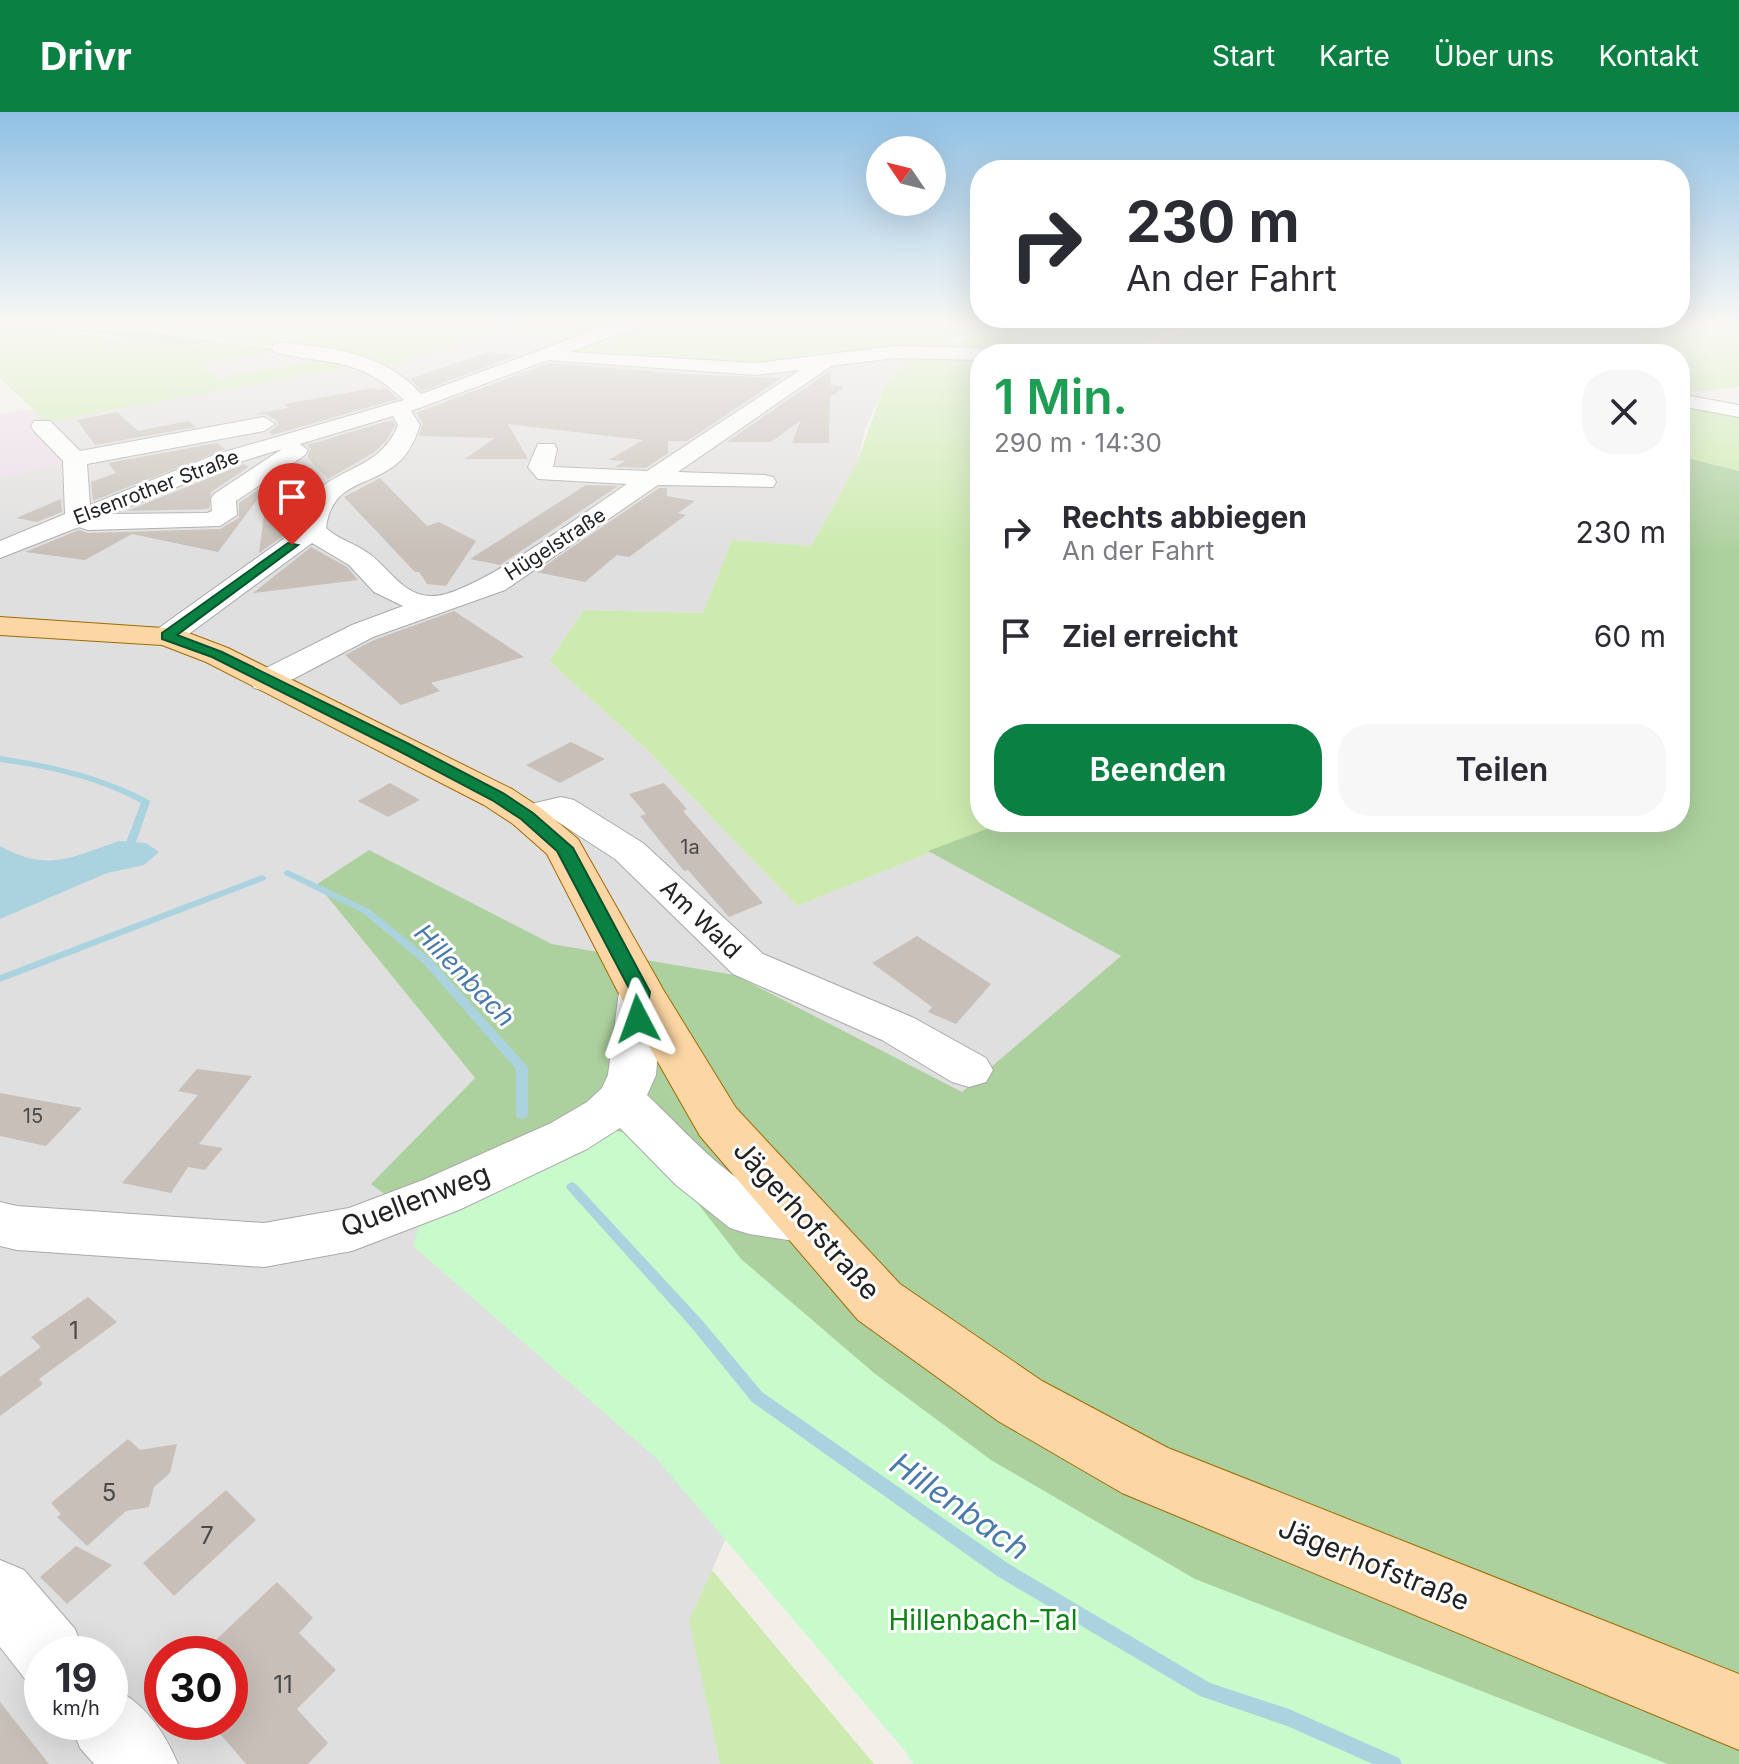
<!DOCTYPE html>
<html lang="de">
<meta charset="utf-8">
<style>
body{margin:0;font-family:Inter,sans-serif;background:#f7f7f7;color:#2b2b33;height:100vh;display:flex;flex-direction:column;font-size:30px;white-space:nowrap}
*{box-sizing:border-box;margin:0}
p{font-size:26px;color:#7c7c81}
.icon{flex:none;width:44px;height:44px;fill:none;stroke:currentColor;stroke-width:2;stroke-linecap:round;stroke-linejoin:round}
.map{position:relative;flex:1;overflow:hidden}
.panel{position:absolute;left:970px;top:232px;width:720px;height:488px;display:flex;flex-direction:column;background:#fff;border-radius:32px;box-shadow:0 8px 32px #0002}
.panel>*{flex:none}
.hud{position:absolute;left:970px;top:48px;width:720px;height:168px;border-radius:32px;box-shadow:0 8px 32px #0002;background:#fff;color:#2b2b33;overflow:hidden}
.needle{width:52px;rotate:305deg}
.tools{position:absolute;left:866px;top:24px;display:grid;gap:16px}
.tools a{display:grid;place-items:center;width:80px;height:80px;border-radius:50%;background:#fff;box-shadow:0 8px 32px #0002;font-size:40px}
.speed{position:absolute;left:24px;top:1524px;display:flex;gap:16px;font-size:40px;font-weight:700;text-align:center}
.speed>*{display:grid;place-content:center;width:104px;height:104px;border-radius:50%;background:#fff;box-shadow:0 8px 32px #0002;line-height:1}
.speed small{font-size:20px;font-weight:400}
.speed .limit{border:12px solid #d22;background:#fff;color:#111}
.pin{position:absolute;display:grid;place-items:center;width:68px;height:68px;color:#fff;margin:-82px -34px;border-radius:50% 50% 50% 0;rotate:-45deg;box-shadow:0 0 8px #0007}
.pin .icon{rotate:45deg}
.me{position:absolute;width:88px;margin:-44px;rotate:356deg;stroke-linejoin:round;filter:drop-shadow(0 0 6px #0008)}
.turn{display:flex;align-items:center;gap:28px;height:168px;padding:0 24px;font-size:36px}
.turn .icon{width:104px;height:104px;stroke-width:2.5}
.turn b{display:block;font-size:56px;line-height:68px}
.round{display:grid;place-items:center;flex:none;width:84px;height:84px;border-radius:32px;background:#f7f7f7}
.overview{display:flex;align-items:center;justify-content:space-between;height:136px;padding:0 24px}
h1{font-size:48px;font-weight:600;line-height:60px;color:#1e9e55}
.action{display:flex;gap:16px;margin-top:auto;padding:16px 24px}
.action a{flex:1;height:92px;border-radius:32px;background:#0b8043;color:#fff;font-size:32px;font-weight:600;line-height:92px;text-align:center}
.action a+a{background:#f7f7f7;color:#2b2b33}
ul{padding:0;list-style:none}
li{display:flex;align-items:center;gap:24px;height:104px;padding:0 24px}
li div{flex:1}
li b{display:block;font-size:30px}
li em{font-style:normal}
header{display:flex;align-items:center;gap:48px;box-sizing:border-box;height:112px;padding:0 40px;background:#0b8043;color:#fff}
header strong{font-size:38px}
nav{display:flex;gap:44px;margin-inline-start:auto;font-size:28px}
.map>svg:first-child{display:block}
.residential{fill:#e0dfdf;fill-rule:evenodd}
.industrial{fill:#ebdbe8}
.grass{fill:#cdebb0}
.forest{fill:#add19e}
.park{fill:#c8facc}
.water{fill:#aad3df}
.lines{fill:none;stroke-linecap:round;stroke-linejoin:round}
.stream{fill:#aad3df;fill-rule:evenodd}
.building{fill:#c7bfb8}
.minor-casing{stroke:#a9a9a9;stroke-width:2}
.major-casing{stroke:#a06b00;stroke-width:2}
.minor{fill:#fff;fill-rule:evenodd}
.major{fill:#fcd6a4;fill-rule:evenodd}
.route{fill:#0b8043;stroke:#07532c;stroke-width:2}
.labels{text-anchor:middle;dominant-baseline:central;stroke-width:6;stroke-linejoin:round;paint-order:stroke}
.far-street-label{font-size:20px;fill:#222;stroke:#fff}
.number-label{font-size:20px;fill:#4b4948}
.street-label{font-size:24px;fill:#222;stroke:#fff}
.near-number-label{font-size:24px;fill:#4b4948}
.water-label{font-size:26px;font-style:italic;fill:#4a7aab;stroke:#fff}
.near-street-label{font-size:28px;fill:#222;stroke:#fff}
.near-park-label{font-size:28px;fill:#0c8416;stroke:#fff}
.near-water-label{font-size:32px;font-style:italic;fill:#4a7aab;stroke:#fff}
</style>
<header>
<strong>Drivr</strong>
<nav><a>Start</a><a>Karte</a><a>Über uns</a><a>Kontakt</a></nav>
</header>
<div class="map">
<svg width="1739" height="1652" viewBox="0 0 1739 1652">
<rect width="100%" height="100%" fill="#f2efe9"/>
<path class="residential" d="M502,217L568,229L870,245L913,244L883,277L865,317L857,351L811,434L732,428L703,501L584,498L549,549L647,638L797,794L928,739L1122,844L962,981L735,863L552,832L369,738L317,772L475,966L372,1072L756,1358L690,1508L720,1652H0V365L71,350L30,300L0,299L33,298L46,310L335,245L217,266L200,252L282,238L366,247L387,255ZM42,1542H110V1610H42ZM162,1542H230V1610H162Z"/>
<path class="industrial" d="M30,300L72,350L0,365V301Z"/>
<g class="grass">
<path d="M98,210H624L568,229L502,217L387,255L327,238L268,234L141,214Z"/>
<path d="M639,210H998L937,234L858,239L780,253L547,243Z"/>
<path d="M1005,210H1192L1120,241L942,235Z"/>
<path d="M1202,210H1739V275L1680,281V242H1140Z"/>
<path d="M44,218L195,234L215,229L282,238L201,252L217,266L336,245L362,253L46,310L0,266V220Z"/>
<path d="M913,244L980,246V710H1005L797,794L647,638L549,549L584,498L703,501L732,428L811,434L857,351L883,277Z"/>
<path d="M1680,290L1739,300V359L1680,344Z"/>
<path d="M712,1458L874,1652H720L689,1508Z"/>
</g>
<g class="forest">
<path d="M0,210H75L215,229C176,239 133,225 93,221C62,218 31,219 0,220Z"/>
<path d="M1680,344L1739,359V1652H1374L756,1358L371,1072L475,966L317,772L369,738L552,832L735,863L962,980L1121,844L928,739L1005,710H1680Z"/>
</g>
<path class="park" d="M617,1019L646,1025L741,1147L874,1261L991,1348L1195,1467L1668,1652H913L906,1640L655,1345L413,1134L421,1108L549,1046Z"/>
<path class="water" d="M119,729L146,731L159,740L144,753L107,761L0,807V734C49,761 71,745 119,729Z"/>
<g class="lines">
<g class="stream">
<path d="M0,644C52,652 102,663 149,688L150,690L136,730L131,733L126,730L141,691C97,667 50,657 0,650Z"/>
<path d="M288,758L369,797L431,847L526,953L528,956V1003L526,1006L522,1007L518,1006L516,1003V957L423,851L363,801L285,763L283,761L285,759Z"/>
<path d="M262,763L267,766L265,768L0,870V863Z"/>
<path d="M572,1070L576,1072L701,1207L762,1280L1009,1452L1210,1571L1289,1597L1399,1646L1402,1652H1373L1287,1614L1200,1584L997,1464L752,1290L691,1215L568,1078L566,1075L568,1072Z"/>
</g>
</g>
<g class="building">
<path d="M488,240L517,243L422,279L410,267Z"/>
<path d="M548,251L683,262L782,266L687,329H668V341L646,356L615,355L625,349L609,348L643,328L508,312L528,347H465L495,326L419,324L423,311L416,301Z"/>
<path d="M831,258L830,273L844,275L830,285L829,331H792L801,308L771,330H727Z"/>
<path d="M374,276L378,279L386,276L398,287L272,323L269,320L278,313L277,309L266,302H252L288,296L285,292Z"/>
<path d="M117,300L138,319L188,309L196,315L95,333L77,308Z"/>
<path d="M392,308L395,313L386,329L373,341L328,367L307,345L311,337L307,333Z"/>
<path d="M217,331L225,337L93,389L91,370L116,361L108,351Z"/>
<path d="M244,352L249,355L211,380L209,397L127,399Z"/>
<path d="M380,366L427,414L439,410L476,429L446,474L427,472L419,460H415L344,385Z"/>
<path d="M269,370L297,391L296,415L259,441L268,373L218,440L132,422L85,448L25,440L79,418L88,421L220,417L239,406V391Z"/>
<path d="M586,373L618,374L500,453L470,447Z"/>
<path d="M659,376H667V384L695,389L678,401L686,403L629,445L617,443L585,470L536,460Z"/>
<path d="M61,387L62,400L37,410L16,406Z"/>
<path d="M311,435L347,455L358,468L253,481Z"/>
<path d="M454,499L524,545L431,571L440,579L401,593L345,543L374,528Z"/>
<path d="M571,630L605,647L560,671L526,653Z"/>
<path d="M390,671L420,688L388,705L358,689Z"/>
<path d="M664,671L687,697L683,699L763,791L729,805L688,758L684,759L640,704L646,702L629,682Z"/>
<path d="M917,824L991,872L956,912L928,900L932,895L872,851Z"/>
<path d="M197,957L252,964L199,1032L223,1036L205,1058L188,1055L171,1081L122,1071L198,983L178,979Z"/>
<path d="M0,981L82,996L46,1034L0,1024Z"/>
<path d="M88,1185L117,1210L39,1267L43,1272L0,1304V1265L41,1235L31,1225Z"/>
<path d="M128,1327L140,1338L177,1332L170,1361L154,1375L149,1395L126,1399L87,1434L57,1405L61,1402L51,1391Z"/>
<path d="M226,1378L256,1408L174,1484L143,1451Z"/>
<path d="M76,1434L112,1453L67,1492L40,1465Z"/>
<path d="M277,1470L313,1506L299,1521L336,1558L297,1597L328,1631L308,1652H246L210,1610H230V1542H201Z"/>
<path d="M0,1590L49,1652H0Z"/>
</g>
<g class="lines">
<defs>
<g id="minor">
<path d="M616,210H641L638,214L570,240L756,251L895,234L981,236L991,242H980V248L895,246L831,254L678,360L764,363L773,365L776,370L773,375L658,373L505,478L373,525L276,576L265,579L254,576L249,569L254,562L352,513L403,494L374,480L349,453L312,431L178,530L167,533L156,530L152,524L156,518L300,415C312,350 376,369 398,313L393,304L300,332L308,338L305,343L236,389L237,403L220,414L88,418L79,415L0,446V429L65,402L63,349L34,319L31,314L34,309H50L80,339L264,305L275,312L264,319L87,352L90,393L214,343L404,288C357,243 330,254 274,240L272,236L274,232C285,229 295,232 306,233C349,238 391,248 421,282ZM548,248L756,263L800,258L647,359L553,355L557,337L554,332H538L528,355L538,367L627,372C589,397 472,485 432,484C402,484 389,455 368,441C354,431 339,428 326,416C332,366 374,376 402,347C411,337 416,325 420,313L411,299ZM282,337L214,382L211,387L212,399L207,401L111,402L230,353Z"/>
<path d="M1680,282L1739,293V305L1680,294Z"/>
<path d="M561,685L574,688L643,731L763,842L914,906L986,946L993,958L986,970L969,975L952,970L882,928L733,862L615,747L555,708L527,715L514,712L508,704L514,696Z"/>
<path d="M641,865L657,869L663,880L656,963L647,983C682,1016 717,1057 759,1080C775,1088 806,1087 826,1094L834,1109L826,1124L807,1131L749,1122L730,1116L676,1073L620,1016L587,1037L459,1098L352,1139L264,1155L17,1138L0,1134V1090L17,1094L264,1111L349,1096L423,1068L551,1011L587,990L602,976L608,963L619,880L625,869Z"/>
<path d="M0,1448L24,1458L75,1517L85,1542H42V1574L25,1567L0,1535Z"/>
<path d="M110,1575C144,1589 164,1619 178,1652H94L80,1636L70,1610H110Z"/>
</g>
<path id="major" d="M0,505L178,517L228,536L512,677L541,696L578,727L664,879L736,996L900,1172L1042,1269L1168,1336L1739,1562V1638L1122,1381L998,1309L858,1208L700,1024L618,880L547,742L513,712L484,693L206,550L162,533L0,523Z"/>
</defs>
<use href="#minor" class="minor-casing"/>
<use href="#major" class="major-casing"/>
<use href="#minor" class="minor"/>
<use href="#major" class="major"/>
</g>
<linearGradient id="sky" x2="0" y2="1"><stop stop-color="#8fc0e4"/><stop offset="0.48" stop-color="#f9f8f5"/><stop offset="1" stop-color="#f9f8f5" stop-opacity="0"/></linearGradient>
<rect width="1739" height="441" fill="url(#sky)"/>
<path class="route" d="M288,431L298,433L177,523L222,540L407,631L503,681L533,701L573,736L650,880L645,912L638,914L628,907L631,880L557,739L521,707L492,688L397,638L212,545L162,527V521Z"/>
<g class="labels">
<g class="far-street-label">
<text transform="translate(156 375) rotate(-21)">Elsenrother Straße</text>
<text transform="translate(555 432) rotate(-33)">Hügelstraße</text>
</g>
<g class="number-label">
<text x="690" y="735">1a</text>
<text x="33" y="1004">15</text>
</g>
<g class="street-label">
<text transform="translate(701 807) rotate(44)">Am Wald</text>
</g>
<g class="near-number-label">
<text x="74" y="1218">1</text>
<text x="109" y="1380">5</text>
<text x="207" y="1423">7</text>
<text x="283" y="1572">11</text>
</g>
<g class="water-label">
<text transform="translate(465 863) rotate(46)">Hillenbach</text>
</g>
<g class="near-street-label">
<text transform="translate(415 1088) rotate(-21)">Quellenweg</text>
<text transform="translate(807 1108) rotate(48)">Jägerhofstraße</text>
<text transform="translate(1374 1452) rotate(22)">Jägerhofstraße</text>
</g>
<g class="near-park-label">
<text x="983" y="1508">Hillenbach-Tal</text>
</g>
<g class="near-water-label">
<text transform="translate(960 1394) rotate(35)">Hillenbach</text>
</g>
</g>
</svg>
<div class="tools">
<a><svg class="needle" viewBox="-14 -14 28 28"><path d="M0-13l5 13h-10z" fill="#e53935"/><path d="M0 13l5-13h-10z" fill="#7c7c81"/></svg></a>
</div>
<div class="speed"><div>19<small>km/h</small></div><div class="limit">30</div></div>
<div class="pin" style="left:292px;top:433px;background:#d93025"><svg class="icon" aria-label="arrive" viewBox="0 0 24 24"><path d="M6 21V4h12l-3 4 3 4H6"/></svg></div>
<svg class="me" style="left:638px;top:907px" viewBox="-20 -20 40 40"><path d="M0-17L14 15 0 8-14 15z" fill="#0b8043" stroke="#fff" stroke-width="4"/></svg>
<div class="hud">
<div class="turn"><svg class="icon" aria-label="right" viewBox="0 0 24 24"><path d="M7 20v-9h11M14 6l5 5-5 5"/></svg><div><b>230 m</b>An der Fahrt</div></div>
</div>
<section class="panel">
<div class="overview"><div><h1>1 Min.</h1><p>290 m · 14:30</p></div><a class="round"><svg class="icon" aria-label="close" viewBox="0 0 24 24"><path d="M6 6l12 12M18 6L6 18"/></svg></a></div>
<ul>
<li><svg class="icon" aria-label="right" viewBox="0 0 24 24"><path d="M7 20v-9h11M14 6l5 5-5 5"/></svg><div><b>Rechts abbiegen</b><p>An der Fahrt</p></div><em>230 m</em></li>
<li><svg class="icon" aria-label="arrive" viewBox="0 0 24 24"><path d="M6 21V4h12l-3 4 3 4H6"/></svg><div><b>Ziel erreicht</b></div><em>60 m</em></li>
</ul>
<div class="action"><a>Beenden</a><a>Teilen</a></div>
</section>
</div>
